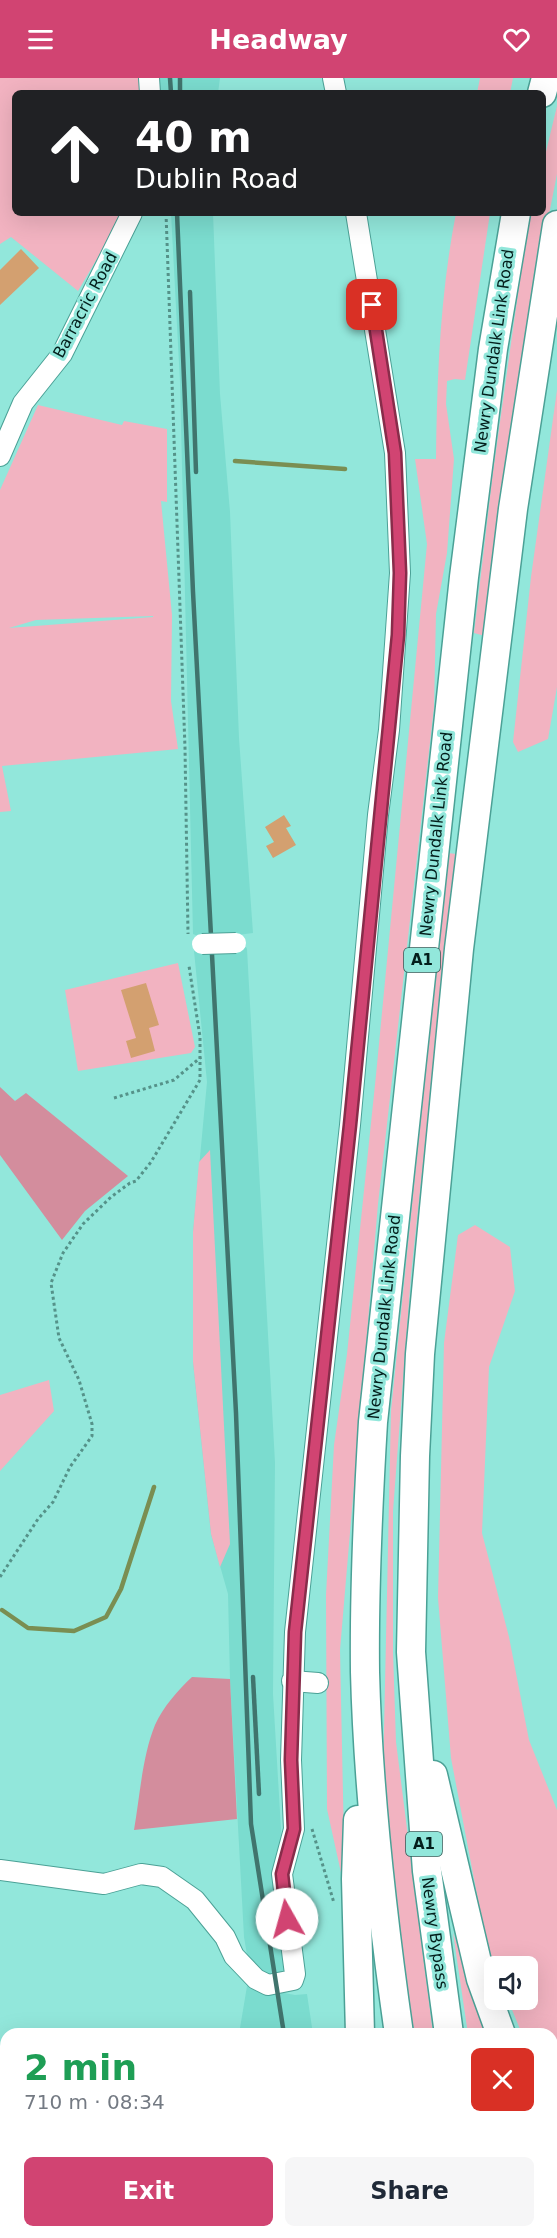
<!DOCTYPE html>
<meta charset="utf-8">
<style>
body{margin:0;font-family:"DejaVu Sans",sans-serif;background:#f6f6f7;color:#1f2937;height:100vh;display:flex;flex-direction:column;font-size:22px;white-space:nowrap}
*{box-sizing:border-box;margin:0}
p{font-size:20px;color:#747a83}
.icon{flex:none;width:33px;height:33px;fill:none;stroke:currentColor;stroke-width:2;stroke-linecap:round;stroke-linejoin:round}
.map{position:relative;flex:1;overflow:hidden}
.drawer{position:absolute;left:0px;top:1950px;width:558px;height:210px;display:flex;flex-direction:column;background:#fff;border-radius:18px 18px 0 0;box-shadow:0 6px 24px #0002}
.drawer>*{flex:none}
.banner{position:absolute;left:12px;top:12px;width:534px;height:126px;border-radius:9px;box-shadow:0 6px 24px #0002;background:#202124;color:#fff;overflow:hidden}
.tools{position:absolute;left:484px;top:1878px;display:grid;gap:12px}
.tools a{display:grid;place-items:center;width:54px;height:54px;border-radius:9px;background:#fff;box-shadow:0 6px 24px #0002;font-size:30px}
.pin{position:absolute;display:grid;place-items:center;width:51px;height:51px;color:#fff;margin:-26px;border-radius:12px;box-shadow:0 3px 9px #0006}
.me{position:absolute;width:66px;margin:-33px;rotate:353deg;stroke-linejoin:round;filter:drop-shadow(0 0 4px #0008)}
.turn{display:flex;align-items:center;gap:21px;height:126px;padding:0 24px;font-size:27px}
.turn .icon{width:78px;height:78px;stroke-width:2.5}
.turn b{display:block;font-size:42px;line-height:51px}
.round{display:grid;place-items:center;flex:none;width:63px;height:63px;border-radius:9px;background:#f6f6f7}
.head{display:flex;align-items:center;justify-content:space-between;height:102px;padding:0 24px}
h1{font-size:36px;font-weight:700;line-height:45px;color:#1e9e55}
.button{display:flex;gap:12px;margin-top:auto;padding:12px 24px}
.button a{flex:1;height:69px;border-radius:9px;background:#d14472;color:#fff;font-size:24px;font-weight:700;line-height:69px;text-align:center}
.button a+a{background:#f6f6f7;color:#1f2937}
header{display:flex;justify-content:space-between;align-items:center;height:78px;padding:0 24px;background:#d14472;color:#fff;font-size:27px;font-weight:700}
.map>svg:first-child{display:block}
.built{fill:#7bdccf}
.green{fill:#f2b3c1;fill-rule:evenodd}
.forest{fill:#d38d9d}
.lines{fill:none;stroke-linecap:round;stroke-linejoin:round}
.stream{stroke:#7a8e52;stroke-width:4.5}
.building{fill:#d3a070}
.minor-casing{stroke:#4ba196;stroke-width:22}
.highway-casing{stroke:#4ba196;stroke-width:31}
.path{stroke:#559289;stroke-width:3;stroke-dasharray:3 3;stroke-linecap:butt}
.minor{stroke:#fff;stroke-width:20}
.highway{stroke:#fff;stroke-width:28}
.rail{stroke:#40746d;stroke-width:4.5}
.minor-bridge-casing{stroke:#4ba196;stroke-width:22;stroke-linecap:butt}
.minor-bridge{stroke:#fff;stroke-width:20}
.route-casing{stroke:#882c4a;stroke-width:15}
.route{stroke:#d14472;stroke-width:10}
.labels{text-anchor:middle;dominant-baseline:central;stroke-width:6;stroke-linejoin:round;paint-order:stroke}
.shield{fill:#92e7db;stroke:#2e5a55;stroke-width:1.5}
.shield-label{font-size:15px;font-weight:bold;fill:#031e1b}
.street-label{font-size:16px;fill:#031e1b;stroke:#92e7db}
</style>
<header><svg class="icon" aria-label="menu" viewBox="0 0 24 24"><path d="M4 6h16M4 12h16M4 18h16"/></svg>Headway<svg class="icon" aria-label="heart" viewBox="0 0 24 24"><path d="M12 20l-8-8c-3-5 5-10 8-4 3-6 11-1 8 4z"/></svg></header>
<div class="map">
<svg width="557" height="2160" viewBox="0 0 557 2160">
<rect width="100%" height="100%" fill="#92e7db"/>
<g class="built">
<path d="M157,0H220L218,15H158Z"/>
<path d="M171,135H213L220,316L230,434L239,660L253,855L230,858L201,859L193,856L180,304Z"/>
<path d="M205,869H246L247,871L275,1385L273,1616L281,1751L280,1783L289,1890L267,1899L248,1883L244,1859L230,1601L228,1516L211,1456L193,1284V1154L207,1004L194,873Z"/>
<path d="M247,1908L295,1917L307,1916L313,1956H239Z"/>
<path d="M282,2154H355L356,2160H285Z"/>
</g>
<g class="green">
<path d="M0,0H150L151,15H15V135H124L78,213L11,159L0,166Z"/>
<path d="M480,0H513L510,15H477Z"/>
<path d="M557,28V96L525,258L485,558L474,555L493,394L527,151L531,135H543V86Z"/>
<path d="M456,135H490L465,302L455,301L447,303L446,326L454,381L447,475L436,536L434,629L378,1126L340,1572L345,1813L327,1731L326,1517L334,1367L347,1276L376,997L427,466L415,381H436C437,299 440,217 456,135Z"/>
<path d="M557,312V609L548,661L518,674L513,664L531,499Z"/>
<path d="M38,327L122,347L124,343L167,351V424L161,423L172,537L171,623L178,671L2,688L11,733L0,734V412ZM153,538V539L9,550L36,542Z"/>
<path d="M448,775L456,776L411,1197L393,1433V1574L396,1664L433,1956H415L409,1927L383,1698L391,1333Z"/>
<path d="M178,885L195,969L191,975L78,993L65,912Z"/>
<path d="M210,1072L230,1466L220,1489L211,1456L193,1284V1154L199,1084Z"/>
<path d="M475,1147L510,1169L515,1213L489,1289L482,1455L509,1559L529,1662L557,1732V2025L552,2015V1956H522L508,1922H528V1888H495L486,1864L451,1680L438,1520L444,1265L458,1157Z"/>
<path d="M49,1302L54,1333L0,1393V1317Z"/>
<path d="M453,1855L489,1956H468Z"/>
<path d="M552,2082L557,2089V2160H509L507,2154H552Z"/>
</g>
<g class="forest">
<path d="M0,1009L15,1023L26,1015L128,1098L85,1133L62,1162L0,1077Z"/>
<path d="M192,1599L230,1601L237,1741L134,1752C140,1718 142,1679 155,1647C163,1629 178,1612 192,1599Z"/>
</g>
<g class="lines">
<g class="stream">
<path d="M235,383L345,391"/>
<path d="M2,1532L28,1550L74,1553L106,1539L121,1511L154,1409"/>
</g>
</g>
<g class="building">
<path d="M21,171L39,190L0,227V192Z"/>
<path d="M284,737L291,748L286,750L296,767L273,780L266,768L274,764L265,749Z"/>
<path d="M146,905L159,947L149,950L155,973L131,980L126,963L136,960L121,912Z"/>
</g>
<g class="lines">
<defs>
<g id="minor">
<path d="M149,0L150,15"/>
<path d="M333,0L336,15"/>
<path d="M0,378L23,325L62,276L132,135"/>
<path d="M292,1603L318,1605"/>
<path d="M0,1792L104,1806L141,1796L162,1799L195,1822L225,1859L234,1878L256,1901L268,1907L293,1902L295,1896L282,1796L294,1751L291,1682L295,1554L350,1047L378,737L389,652L400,495L395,375L356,135"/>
</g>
<g id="highway">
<path d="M542,15L546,0"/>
<path d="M433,1697L481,1901L501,1956"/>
<path d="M358,1742L356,1801L360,1956"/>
<path d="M399,1956C382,1836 368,1715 365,1594C364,1510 368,1427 373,1344L464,499L493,271L516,135"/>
<path d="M449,1956L427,1793L411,1574L415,1378L420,1276L459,871L513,431L557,147"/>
<path d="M552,2052L557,2059"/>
<path d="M385,2154L386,2160"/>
<path d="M442,2154L443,2160"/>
<path d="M485,2154L486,2160"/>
</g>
</defs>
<use href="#minor" class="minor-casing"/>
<use href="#highway" class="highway-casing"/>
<g class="path">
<path d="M166,135L185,670L188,856"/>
<path d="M114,1020L174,1002L201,979"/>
<path d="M0,1499L38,1441L53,1424L70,1389L92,1358V1346L79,1302L59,1260L51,1205L63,1175L83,1146L111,1119L130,1105L136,1103L151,1084L200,1002V959L189,888"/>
<path d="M312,1751L334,1825"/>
</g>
<use href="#minor" class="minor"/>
<use href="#highway" class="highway"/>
<g class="rail">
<path d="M170,0L171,15"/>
<path d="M180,0V15"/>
<path d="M177,135L193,514L236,1335L251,1746L284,1956"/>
<path d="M190,214L196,394"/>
<path d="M253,1599L259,1716"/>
<path d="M331,2154L332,2160"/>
</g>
<defs>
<path id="minor-bridge" d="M202,866L236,865"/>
</defs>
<use href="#minor-bridge" class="minor-bridge-casing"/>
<use href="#minor-bridge" class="minor-bridge"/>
</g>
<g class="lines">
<defs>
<path id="route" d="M287,1841L282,1796L294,1751L291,1682L295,1554L350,1047L398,557L400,495L395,375L372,227"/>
</defs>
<use href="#route" class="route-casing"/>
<use href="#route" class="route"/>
</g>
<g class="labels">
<g class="shield">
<rect x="404" y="870" width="36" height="24" rx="4.5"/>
<rect x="406" y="1754" width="36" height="24" rx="4.5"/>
</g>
<g class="shield-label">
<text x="422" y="882">A1</text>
<text x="424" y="1766">A1</text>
</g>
<g class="street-label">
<text transform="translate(85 227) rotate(-62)">Barracric Road</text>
<text transform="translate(494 273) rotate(-82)">Newry Dundalk Link Road</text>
<text transform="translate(436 756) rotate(-84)">Newry Dundalk Link Road</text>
<text transform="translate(384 1239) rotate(-84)">Newry Dundalk Link Road</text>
<text transform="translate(435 1855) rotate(82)">Newry Bypass</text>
</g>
</g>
</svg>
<div class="tools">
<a><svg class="icon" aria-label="sound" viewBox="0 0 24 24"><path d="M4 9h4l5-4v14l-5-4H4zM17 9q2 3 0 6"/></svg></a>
</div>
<div class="pin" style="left:372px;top:227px;background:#d93025"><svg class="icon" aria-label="arrive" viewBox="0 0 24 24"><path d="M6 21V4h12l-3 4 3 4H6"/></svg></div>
<svg class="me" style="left:287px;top:1841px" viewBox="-20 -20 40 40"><circle r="19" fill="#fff"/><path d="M0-13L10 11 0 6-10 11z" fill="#d14472"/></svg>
<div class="banner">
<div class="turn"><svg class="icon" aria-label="ahead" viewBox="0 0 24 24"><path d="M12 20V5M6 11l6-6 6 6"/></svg><div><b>40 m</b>Dublin Road</div></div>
</div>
<section class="drawer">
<div class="head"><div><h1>2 min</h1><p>710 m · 08:34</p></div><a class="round" style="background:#d93025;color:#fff"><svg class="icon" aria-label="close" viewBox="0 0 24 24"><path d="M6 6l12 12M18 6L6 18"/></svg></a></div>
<div class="button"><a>Exit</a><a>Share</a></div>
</section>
</div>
